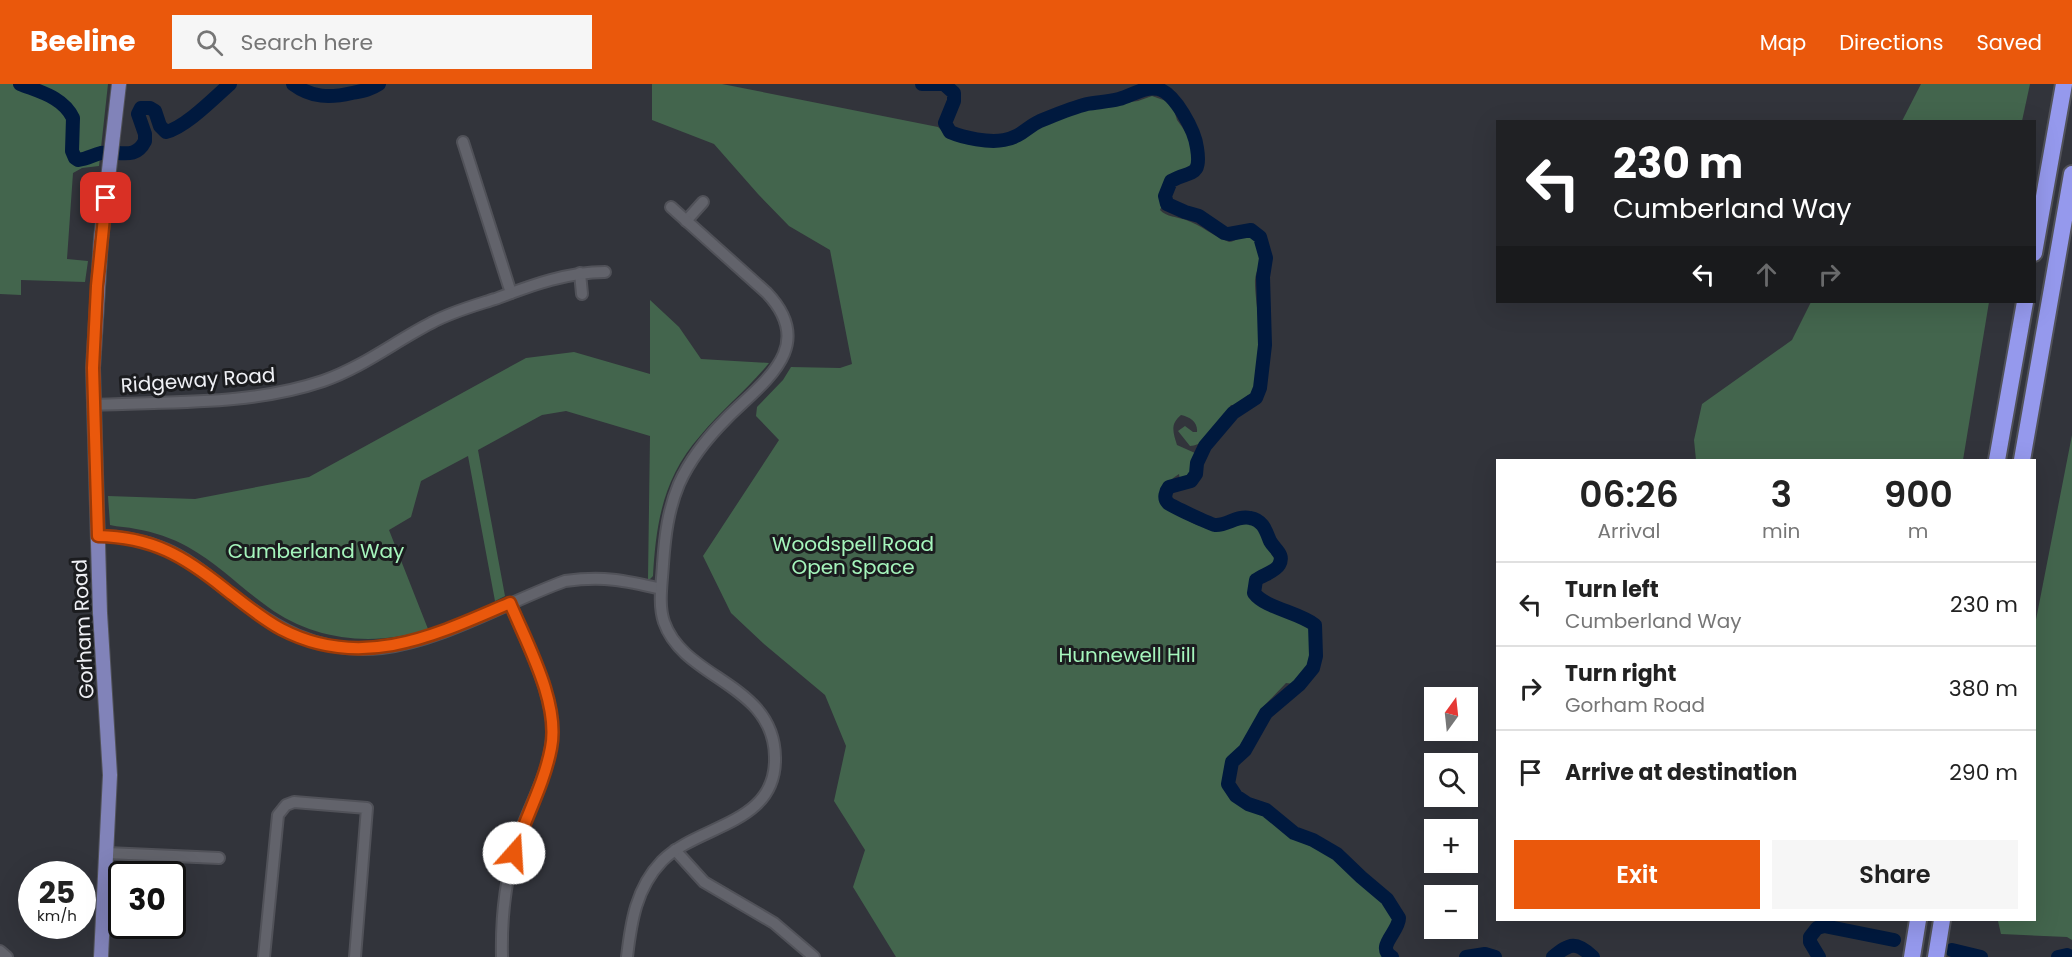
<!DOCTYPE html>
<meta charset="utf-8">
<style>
body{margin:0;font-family:Poppins,sans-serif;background:#f6f6f6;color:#222;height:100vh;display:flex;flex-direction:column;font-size:22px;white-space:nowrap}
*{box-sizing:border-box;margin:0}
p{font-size:20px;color:#767676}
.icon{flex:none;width:33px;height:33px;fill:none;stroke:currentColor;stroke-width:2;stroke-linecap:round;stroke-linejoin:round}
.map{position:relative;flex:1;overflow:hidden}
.details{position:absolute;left:1496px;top:375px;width:540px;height:462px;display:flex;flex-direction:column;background:#fff;border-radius:0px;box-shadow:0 6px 24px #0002}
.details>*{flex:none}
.guide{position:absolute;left:1496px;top:36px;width:540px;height:183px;border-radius:0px;box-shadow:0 6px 24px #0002;background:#202124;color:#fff;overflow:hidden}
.needle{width:39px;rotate:15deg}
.fabs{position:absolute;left:1424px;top:603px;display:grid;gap:12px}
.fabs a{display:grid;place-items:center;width:54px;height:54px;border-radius:0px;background:#fff;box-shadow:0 6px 24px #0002;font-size:30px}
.speed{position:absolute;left:18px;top:777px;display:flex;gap:12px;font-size:30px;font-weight:700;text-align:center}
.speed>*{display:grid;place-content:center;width:78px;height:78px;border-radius:50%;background:#fff;box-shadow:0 6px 24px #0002;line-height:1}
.speed small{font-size:15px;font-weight:400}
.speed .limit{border:3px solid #111;border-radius:9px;background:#fff;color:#111}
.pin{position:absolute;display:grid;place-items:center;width:51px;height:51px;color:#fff;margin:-26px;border-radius:12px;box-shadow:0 3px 9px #0006}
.me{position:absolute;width:66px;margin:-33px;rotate:19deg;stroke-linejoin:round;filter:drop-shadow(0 0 4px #0008)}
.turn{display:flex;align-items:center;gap:21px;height:126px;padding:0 18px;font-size:27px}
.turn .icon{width:78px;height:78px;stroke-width:2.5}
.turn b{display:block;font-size:42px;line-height:51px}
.lanes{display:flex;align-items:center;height:57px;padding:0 18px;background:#0003;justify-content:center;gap:30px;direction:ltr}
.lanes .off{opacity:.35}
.eta{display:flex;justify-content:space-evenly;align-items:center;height:102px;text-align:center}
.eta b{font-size:36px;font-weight:600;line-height:42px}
.button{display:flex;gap:12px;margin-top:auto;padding:12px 18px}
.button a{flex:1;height:69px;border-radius:0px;background:#ea580c;color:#fff;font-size:24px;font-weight:600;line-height:69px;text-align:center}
.button a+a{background:#f6f6f6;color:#222}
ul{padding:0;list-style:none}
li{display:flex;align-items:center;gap:18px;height:84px;padding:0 18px;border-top:2px solid #e0e0e0}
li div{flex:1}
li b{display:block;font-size:22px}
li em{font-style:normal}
header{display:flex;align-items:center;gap:36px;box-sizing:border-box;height:84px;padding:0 30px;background:#ea580c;color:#fff}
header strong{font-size:28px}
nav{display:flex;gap:33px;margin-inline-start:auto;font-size:21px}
.search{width:420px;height:54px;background:#f6f6f6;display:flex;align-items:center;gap:15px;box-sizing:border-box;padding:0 21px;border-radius:0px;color:#767676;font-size:22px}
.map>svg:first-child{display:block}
.green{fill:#43654d}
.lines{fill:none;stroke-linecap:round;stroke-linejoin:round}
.river{stroke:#00193e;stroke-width:14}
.minor-casing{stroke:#515259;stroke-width:14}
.major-casing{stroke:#515259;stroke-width:16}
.highway-casing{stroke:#515259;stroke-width:20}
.minor{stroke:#62636b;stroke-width:10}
.major{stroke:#8183b9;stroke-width:14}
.highway{stroke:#9599ed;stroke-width:16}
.route-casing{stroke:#983908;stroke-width:15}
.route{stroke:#ea580c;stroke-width:10}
.labels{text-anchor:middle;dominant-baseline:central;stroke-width:6;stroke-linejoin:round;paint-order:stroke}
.street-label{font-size:20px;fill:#eff0f5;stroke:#1b1c1f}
.park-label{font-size:20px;fill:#a5f5bc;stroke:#1b1c1f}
</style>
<header>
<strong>Beeline</strong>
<div class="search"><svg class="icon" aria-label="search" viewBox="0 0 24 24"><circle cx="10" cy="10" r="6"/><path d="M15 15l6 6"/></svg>Search here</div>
<nav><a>Map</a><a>Directions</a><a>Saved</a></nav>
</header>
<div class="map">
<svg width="2072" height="873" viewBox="0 0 2072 873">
<rect width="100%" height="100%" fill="#32343b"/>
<g class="green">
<path d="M0,0H108L99,82L82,84L73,89L67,175L88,177L85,198L21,196V211L0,210Z"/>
<path d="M652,0H722L938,43L949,53L986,61L1007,60L1025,54L1039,43L1075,28L1088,24L1138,17L1152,12L1166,17L1173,23L1177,36L1190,54L1194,77L1187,87L1176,89L1170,93C1168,98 1166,101 1164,107C1161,114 1164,119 1160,126C1166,133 1178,133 1186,136C1201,141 1213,152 1229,158C1236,158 1244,149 1251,153C1256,156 1259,163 1260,169C1262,179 1256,186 1255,196C1254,223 1273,296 1250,315L1251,311H1248L1236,321H1231C1219,337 1212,360 1190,362L1178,347L1185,342L1193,348H1197C1198,338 1190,333 1181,331C1170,340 1173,348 1177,361L1195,369C1198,383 1196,393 1180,396L1179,390C1171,395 1164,401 1164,412C1174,431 1196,446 1219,444C1229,443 1237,438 1247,436L1262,444L1265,449L1263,456L1276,472C1276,473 1273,480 1273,481C1267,488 1253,489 1253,500C1251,523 1302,529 1314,546L1312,549L1313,569L1306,592L1302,591L1294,600L1286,599L1263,623L1245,657L1231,671L1224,686L1225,707L1234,716L1259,729L1299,757L1321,767L1348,784L1359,798L1385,820L1396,834C1390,848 1379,857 1392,873H896L853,803L865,766L834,717L846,662L825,611L764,560L731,529L703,472L779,356L756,332L757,323L783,296L791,283L840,284L852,280L830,166L789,142L758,110L714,60L652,36Z"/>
<path d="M1921,0H2030L2022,37H1902Z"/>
<path d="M650,216L679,243L701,275L769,279C748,305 721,326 700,352C663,394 656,439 653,492L650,495H648L650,352L566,327L542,331L478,366L505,512L495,517L468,372L421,397L411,433L389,446L428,545C375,563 314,557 268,523C241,504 217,479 188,463C172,454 154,448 136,445C128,443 118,443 110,441L108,412L195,415L309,393L526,274L574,268L650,290Z"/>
<path d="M1811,218H1989L1963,376H1696L1694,356L1702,320L1792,256Z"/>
<path d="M2072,351V856L2067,853L2001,850L1998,837V836H2034V546Z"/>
</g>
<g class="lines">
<g class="river">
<path d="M20,0C40,8 63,13 73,34L72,67L75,74L78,76C87,75 93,71 101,69C119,66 135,77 145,57V50L138,30L141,24H150L155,27L160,42L166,48C186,43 214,14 230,0"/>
<path d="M293,0C312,14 330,14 352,9C362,7 370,6 379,0"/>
<path d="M922,0H944L954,9V17L945,39L950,48C964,54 989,59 1004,56C1023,52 1025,44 1040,37C1055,31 1071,24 1087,20C1097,18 1108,18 1119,15C1131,12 1144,2 1158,5C1175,9 1195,47 1197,64C1202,95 1189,86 1171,97L1165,112L1167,120L1185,128L1199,132L1224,149L1229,150L1251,146L1260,153L1266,174L1263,193L1265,261L1260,304L1256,314L1233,329L1205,362L1197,379L1196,390L1191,397L1169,403C1166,407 1163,414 1168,419C1171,422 1210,440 1215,441C1227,442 1237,431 1250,434C1263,436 1266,447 1270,457C1275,466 1285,470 1279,481C1275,488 1262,491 1256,496L1254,509C1265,524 1298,528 1315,541L1316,572L1313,584L1299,601L1266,629L1245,666L1232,678L1228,700L1236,712L1248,720L1266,726L1294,749L1313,756L1337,770L1361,793L1387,815L1399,834C1399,848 1375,863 1392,873"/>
<path d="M1952,866L1981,873"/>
<path d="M1466,873L1485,870L1495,873"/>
<path d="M1553,873C1570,859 1576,857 1593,873"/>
<path d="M1819,873L1810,858V853L1817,844L1824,842L1894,856"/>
<path d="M2058,873L2067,871L2071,873"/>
</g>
<defs>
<g id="minor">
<path d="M463,58L511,209"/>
<path d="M686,137L703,118"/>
<path d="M580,189L582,210"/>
<path d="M93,321C170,317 249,322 323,297C363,283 394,258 431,239C451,228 473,222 495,215C530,202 566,188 605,188"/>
<path d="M98,452C122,452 143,456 165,465C187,474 206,490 225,505C273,543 318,571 382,564C442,557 507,518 565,497C603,492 624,496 661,505"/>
<path d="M675,766L704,798L774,839L814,873"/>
<path d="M107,769L219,774"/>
<path d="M0,867L7,873"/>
<path d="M264,873L278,731L286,721L294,718L367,724L355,873"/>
<path d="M502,873C501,832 506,790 519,752C532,714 555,680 552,639C550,603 524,553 510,519"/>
<path d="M627,873C631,838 636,804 662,777C699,740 777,741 775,673C774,599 684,596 664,538C658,520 662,499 663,480C665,452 668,426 679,400C690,375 707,354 727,334C763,298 818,263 767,209L671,123"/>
</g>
<path id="major" d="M101,873L110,691L100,529L93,284L101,155L119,0"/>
<g id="highway">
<path d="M2034,169L2064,0"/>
<path d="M1997,376L2025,218"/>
<path d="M2022,376L2072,90"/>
<path d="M1912,873L1918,836"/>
<path d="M1936,873L1942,836"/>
</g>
</defs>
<use href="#minor" class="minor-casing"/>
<use href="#major" class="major-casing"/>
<use href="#highway" class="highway-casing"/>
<use href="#minor" class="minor"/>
<use href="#major" class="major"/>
<use href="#highway" class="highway"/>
</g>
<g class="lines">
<defs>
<path id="route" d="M106,114L97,202L93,284L98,452C152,453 184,472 225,505C243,519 261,534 281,545C361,587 434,552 510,519C527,560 560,619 551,664C544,701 525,734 514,769"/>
</defs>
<use href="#route" class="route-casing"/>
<use href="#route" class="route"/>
</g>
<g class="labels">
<g class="street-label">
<text transform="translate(198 296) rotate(-4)">Ridgeway Road</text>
<text transform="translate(83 545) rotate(-93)">Gorham Road</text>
</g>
<g class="park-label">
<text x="853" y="460">Woodspell Road<tspan x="853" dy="23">Open Space</tspan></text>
<text x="316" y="467">Cumberland Way</text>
<text x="1127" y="571">Hunnewell Hill</text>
</g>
</g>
</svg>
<div class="fabs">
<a><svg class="needle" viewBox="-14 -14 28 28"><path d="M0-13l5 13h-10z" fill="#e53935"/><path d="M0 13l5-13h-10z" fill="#767676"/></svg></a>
<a><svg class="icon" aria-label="search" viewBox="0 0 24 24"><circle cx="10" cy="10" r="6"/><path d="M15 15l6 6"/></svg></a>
<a>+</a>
<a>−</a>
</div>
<div class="speed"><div>25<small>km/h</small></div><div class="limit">30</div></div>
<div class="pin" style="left:106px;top:114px;background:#d93025"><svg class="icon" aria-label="arrive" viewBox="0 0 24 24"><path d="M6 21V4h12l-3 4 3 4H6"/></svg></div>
<svg class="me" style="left:514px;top:769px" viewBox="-20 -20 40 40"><circle r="19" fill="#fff"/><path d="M0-13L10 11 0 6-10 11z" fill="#ea580c"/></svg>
<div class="guide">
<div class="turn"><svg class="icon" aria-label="left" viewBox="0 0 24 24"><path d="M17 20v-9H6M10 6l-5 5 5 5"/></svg><div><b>230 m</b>Cumberland Way</div></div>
<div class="lanes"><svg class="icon" aria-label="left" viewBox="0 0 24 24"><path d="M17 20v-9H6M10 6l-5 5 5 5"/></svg><svg class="icon off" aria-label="ahead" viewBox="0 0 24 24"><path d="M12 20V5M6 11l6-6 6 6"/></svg><svg class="icon off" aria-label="right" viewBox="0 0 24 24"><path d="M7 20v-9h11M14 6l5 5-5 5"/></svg></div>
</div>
<section class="details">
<div class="eta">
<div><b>06:26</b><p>Arrival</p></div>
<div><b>3</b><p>min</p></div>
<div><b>900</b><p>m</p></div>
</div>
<ul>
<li><svg class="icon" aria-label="left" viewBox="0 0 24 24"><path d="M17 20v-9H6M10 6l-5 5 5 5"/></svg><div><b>Turn left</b><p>Cumberland Way</p></div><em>230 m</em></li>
<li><svg class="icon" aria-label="right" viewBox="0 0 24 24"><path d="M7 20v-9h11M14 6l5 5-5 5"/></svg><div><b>Turn right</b><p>Gorham Road</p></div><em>380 m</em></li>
<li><svg class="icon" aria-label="arrive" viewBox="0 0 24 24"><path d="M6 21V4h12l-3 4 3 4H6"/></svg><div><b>Arrive at destination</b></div><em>290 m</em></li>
</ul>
<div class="button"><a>Exit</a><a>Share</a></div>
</section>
</div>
